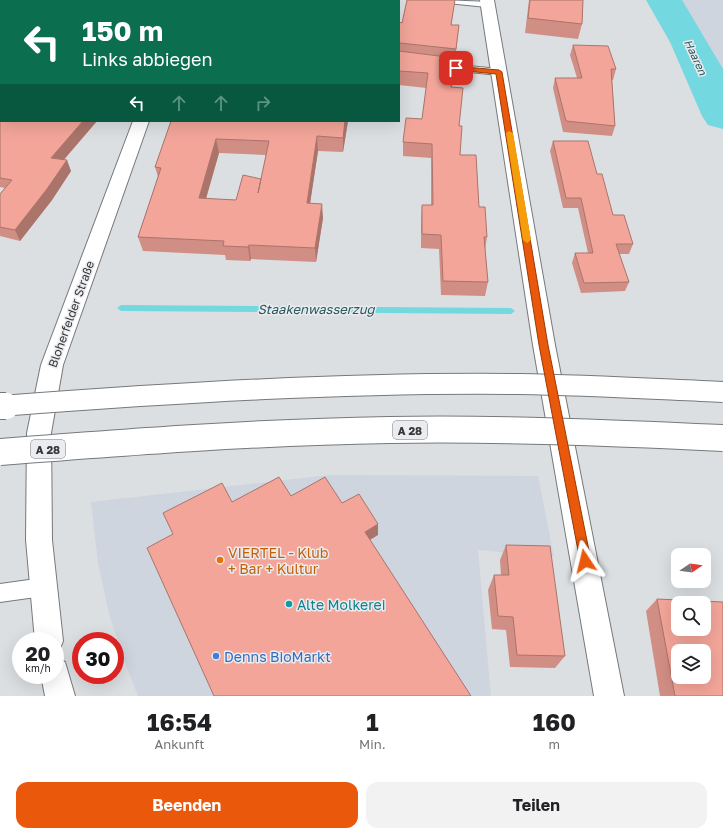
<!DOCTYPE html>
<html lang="de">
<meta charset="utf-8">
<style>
body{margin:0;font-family:"Golos Text",sans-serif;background:#f2f2f2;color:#202124;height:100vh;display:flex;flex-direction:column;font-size:15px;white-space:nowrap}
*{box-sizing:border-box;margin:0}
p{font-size:13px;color:#757577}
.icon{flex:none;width:22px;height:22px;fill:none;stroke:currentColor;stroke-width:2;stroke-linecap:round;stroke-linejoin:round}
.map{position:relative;height:696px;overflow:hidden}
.sheet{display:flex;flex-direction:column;background:#fff;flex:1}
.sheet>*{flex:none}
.banner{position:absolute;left:0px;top:0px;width:400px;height:122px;box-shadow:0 4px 16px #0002;background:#0b6e4f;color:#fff;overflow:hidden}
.needle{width:26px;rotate:77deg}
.controls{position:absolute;left:671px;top:548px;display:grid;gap:8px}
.controls a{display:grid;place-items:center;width:40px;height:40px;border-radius:8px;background:#fff;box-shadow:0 4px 16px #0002;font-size:20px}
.speed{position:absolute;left:12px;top:632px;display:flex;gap:8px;font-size:20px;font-weight:700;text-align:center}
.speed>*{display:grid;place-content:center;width:52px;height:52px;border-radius:50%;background:#fff;box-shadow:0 4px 16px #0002;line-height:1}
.speed small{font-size:10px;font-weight:400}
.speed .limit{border:6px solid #d22;background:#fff;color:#111}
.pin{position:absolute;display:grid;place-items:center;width:34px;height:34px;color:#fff;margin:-17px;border-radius:8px;box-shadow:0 2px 6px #0006}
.me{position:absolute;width:44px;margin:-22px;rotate:350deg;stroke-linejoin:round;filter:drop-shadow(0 0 3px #0008)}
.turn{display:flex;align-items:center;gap:14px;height:84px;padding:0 16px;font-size:18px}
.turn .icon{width:52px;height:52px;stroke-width:2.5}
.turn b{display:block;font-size:28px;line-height:34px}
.lanes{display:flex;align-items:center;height:38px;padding:0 16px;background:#0003;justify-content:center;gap:20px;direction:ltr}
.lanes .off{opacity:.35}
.eta{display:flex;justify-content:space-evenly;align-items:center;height:68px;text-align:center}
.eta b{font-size:24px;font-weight:700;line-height:28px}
.cta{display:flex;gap:8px;margin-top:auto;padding:8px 16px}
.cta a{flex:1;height:46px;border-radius:12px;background:#ea580c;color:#fff;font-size:16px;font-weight:700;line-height:46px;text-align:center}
.cta a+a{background:#f2f2f2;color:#202124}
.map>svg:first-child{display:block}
.built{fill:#ced5df}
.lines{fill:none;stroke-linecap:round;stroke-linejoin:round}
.stream{fill:#74d8e0;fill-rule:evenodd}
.river{fill:#74d8e0;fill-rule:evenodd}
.service-casing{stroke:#76797c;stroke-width:2}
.minor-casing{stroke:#76797c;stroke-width:2}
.tertiary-casing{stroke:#76797c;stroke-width:2}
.service{fill:#fff;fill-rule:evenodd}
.minor{fill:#fff;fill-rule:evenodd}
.tertiary{fill:#fff;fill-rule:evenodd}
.motorway-bridge-far1-casing{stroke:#76797c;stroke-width:22;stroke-linecap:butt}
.motorway-bridge-casing{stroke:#76797c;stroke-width:28;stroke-linecap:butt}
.motorway-bridge-far1{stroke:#fff;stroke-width:20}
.motorway-bridge{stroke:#fff;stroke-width:26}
.wall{fill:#d18e84;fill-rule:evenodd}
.shaded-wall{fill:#aa746b}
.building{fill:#f3a599;stroke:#aa746b;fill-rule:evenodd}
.route{fill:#ea580c;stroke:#983908}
.slow{fill:#f59e0b}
.food-dot{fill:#e8710a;stroke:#eaecf0;stroke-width:1.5}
.culture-dot{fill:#0f9aa8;stroke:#eaecf0;stroke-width:1.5}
.shop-dot{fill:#3f7fe0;stroke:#eaecf0;stroke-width:1.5}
.labels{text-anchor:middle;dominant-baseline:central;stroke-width:3;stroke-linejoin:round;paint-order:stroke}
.far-water-label{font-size:11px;font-style:italic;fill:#2b585c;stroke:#eaecf0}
.shield{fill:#eaecf0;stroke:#6d6d70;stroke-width:1}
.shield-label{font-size:11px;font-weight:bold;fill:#373739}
.street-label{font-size:12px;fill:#373739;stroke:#eaecf0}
.water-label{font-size:13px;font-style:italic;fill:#2b585c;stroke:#eaecf0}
.near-food-label{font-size:14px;fill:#c56008;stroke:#eaecf0;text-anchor:start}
.near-culture-label{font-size:14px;fill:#0d838f;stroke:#eaecf0;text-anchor:start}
.near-shop-label{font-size:14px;fill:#366cbe;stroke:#eaecf0;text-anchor:start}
</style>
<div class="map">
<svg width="723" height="696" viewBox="0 0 723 696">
<rect width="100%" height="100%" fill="#dcdfe2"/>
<g class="built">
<path d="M664,0H723V116L711,86L689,39Z"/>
<path d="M329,475L538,476L554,557L478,550L491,696H138L127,668L109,614L98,563L91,502Z"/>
</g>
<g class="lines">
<path class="stream" d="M121,305L511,308L515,311L511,314L121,311L117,308Z"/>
<path class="river" d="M646,0H682L723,69V129L708,125L702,116L670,42Z"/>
<defs>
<g id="service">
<path d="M442,0L490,2L492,4L487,7L447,3Z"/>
<path d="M399,59L499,69L504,72L499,75L399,65Z"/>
<path d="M43,578L50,580L52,587L50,594L43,596L0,602V584Z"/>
</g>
<path id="minor" d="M480,0H494L555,345L624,696H594L533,345Z"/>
<g id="tertiary">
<rect x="177" y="0" width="14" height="1"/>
<path d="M133,121H149L63,365L51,433L52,540L63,641L59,651L55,653V641H35L26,540L27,433L41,365Z"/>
<path d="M55,657L65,662L75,696H45L41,675H55Z"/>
</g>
</defs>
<use href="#service" class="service-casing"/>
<use href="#minor" class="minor-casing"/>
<use href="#tertiary" class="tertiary-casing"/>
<use href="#service" class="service"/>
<use href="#minor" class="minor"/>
<use href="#tertiary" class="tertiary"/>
<defs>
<path id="motorway-bridge-far1" d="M0,406C173,393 346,382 520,384C588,385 655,389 723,392"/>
<g id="motorway-bridge">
<path d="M0,406H6"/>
<path d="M0,452C129,442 259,432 389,430C500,428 612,433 723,438"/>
</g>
</defs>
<use href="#motorway-bridge-far1" class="motorway-bridge-far1-casing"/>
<use href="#motorway-bridge" class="motorway-bridge-casing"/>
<use href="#motorway-bridge-far1" class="motorway-bridge-far1"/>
<use href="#motorway-bridge" class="motorway-bridge"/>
</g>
<g class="wall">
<path d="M0,0H149L1,121H97L64,159L71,171L52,200L20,241L0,236V194L5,188L0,187Z"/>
<rect x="216" y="0" width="140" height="1"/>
<path d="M407,0H455L451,25H459L452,87L459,126L460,155L479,207L487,237L485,250L488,282L485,296L441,295L439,249L421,248V219L422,205H431V158L403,156V142L422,119L426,88L399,85V22L402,23Z"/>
<path d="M529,0H583L582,24L578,39L525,33Z"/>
<path d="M573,45L616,69L613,80H612L615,126L612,136L563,132L553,88L555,78H577L570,55Z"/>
<path d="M171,121H348L343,152L318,151L310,203L323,218L316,262L251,259L250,261L226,260L225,255L143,251L138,237L158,177L155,167ZM219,153L266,155L261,180L236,200L206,199Z"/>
<path d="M553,141L597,174L613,215L633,244L629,254H619L629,282L625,291L581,293L572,263L575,253H588L578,208H563L550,151Z"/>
<path d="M506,545L565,656L555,668L510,667L506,630L492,629L488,590L494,575H501L500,560Z"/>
<path d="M657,599L723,696H660L646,611Z"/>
</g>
<g class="shaded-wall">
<path d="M139,0H149L148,1H138Z"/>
<path d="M83,121H97L56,169L51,158Z"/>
<path d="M345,121H348L343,152V138Z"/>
<path d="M317,136L318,151L308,217L307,203Z"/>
<path d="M216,139L219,153L202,212L199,198Z"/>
<path d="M67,160L71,171L52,200L20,241L15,230Z"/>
<path d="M322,204L323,218L316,262L315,248Z"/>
<path d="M249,245L251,259L250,261L248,247Z"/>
<path d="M378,524V535L365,543V532Z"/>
</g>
<g class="building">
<path d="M0,0H139L138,1H1V121H83L51,158L67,160L47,189L15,230L0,227V194L12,180L0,178Z"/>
<rect x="216" y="0" width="57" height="1"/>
<path d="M308,0H352L351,1H320Z"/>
<path d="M407,0H455L451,25H459L456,49L400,43L399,47V22L402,23Z"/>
<path d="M530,0H583L582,24L528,18Z"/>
<path d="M573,45L608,46L616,69H611L615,126L566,121L555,78H582Z"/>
<path d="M399,51L455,58L451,87L463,88L459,126H462L460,155H476L479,207H485L487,237H484L488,282L443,281L441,235L422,234V205H433L432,144L403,142L406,118L422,119L428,73L399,71Z"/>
<path d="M171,121H345L343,138L317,136L307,203L322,204L315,248L249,245L248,247L223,246L224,241L138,237L161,168L155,167ZM216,139L269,141L258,193L261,179L243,175L236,200L199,198Z"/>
<path d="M553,141H588L597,174H602L613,215H624L633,244H616L629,282L584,283L575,253H593L581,198H566Z"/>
<path d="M279,477L291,496L325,477L342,503L359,494L378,524L365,532L471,696H214L147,548L173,534L163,513L222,483L232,502Z"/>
<path d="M506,545L550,546L565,656L517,655L513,617L498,616L496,595L494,575H509Z"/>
<path d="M657,599L723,602V696H675ZM678,603H704V629H678ZM678,651H704V677H678Z"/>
</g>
<path class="route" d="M454,66L499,70L502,72L548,345L591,561L589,565L585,566L581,565L580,561L539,345L496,74L456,70L453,68Z"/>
<path class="slow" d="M509,131L513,133L531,240L527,243L523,240L506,133Z"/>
<circle class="food-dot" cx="220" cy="560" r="4"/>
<circle class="culture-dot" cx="289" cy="604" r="4"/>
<circle class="shop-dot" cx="216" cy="656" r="4"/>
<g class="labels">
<g class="far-water-label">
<text transform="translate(696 57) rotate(65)">Haaren</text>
</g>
<g class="shield">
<rect x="393" y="421" width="34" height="18" rx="3"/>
<rect x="31" y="440" width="34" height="18" rx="3"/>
</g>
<g class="shield-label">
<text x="410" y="430">A 28</text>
<text x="48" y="449">A 28</text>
</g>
<g class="street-label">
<text transform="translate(71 314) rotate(-70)">Bloherfelder Straße</text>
</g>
<g class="water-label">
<text x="316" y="309">Staakenwasserzug</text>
</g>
<g class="near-food-label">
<text x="228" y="552">VIERTEL - Klub<tspan x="228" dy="16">+ Bar + Kultur</tspan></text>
</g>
<g class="near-culture-label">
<text x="297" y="604">Alte Molkerei</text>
</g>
<g class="near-shop-label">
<text x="224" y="656">Denns BioMarkt</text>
</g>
</g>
</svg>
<div class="controls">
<a><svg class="needle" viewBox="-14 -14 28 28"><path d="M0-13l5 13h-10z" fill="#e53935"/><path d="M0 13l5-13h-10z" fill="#757577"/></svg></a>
<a><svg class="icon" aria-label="search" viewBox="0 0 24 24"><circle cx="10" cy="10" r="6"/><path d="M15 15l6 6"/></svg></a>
<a><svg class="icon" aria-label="layers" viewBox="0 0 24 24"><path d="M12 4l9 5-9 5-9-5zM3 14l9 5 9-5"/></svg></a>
</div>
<div class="speed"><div>20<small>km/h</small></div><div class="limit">30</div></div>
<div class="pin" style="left:456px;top:68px;background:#d93025"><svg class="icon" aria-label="arrive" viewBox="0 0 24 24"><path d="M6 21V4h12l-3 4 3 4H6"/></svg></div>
<svg class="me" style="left:585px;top:561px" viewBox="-20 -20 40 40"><path d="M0-17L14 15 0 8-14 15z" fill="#ea580c" stroke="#fff" stroke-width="4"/></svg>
<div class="banner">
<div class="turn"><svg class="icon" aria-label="left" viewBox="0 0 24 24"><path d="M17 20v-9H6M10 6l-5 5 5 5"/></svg><div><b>150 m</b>Links abbiegen</div></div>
<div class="lanes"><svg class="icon" aria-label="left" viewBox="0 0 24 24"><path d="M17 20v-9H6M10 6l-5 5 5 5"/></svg><svg class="icon off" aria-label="ahead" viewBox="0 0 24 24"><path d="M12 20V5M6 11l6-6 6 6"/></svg><svg class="icon off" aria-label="ahead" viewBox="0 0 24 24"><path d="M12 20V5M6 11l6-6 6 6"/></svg><svg class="icon off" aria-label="right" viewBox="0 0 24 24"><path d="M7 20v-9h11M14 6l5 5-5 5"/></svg></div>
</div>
</div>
<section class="sheet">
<div class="eta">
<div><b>16:54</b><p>Ankunft</p></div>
<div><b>1</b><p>Min.</p></div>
<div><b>160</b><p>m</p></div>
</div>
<div class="cta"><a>Beenden</a><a>Teilen</a></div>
</section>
